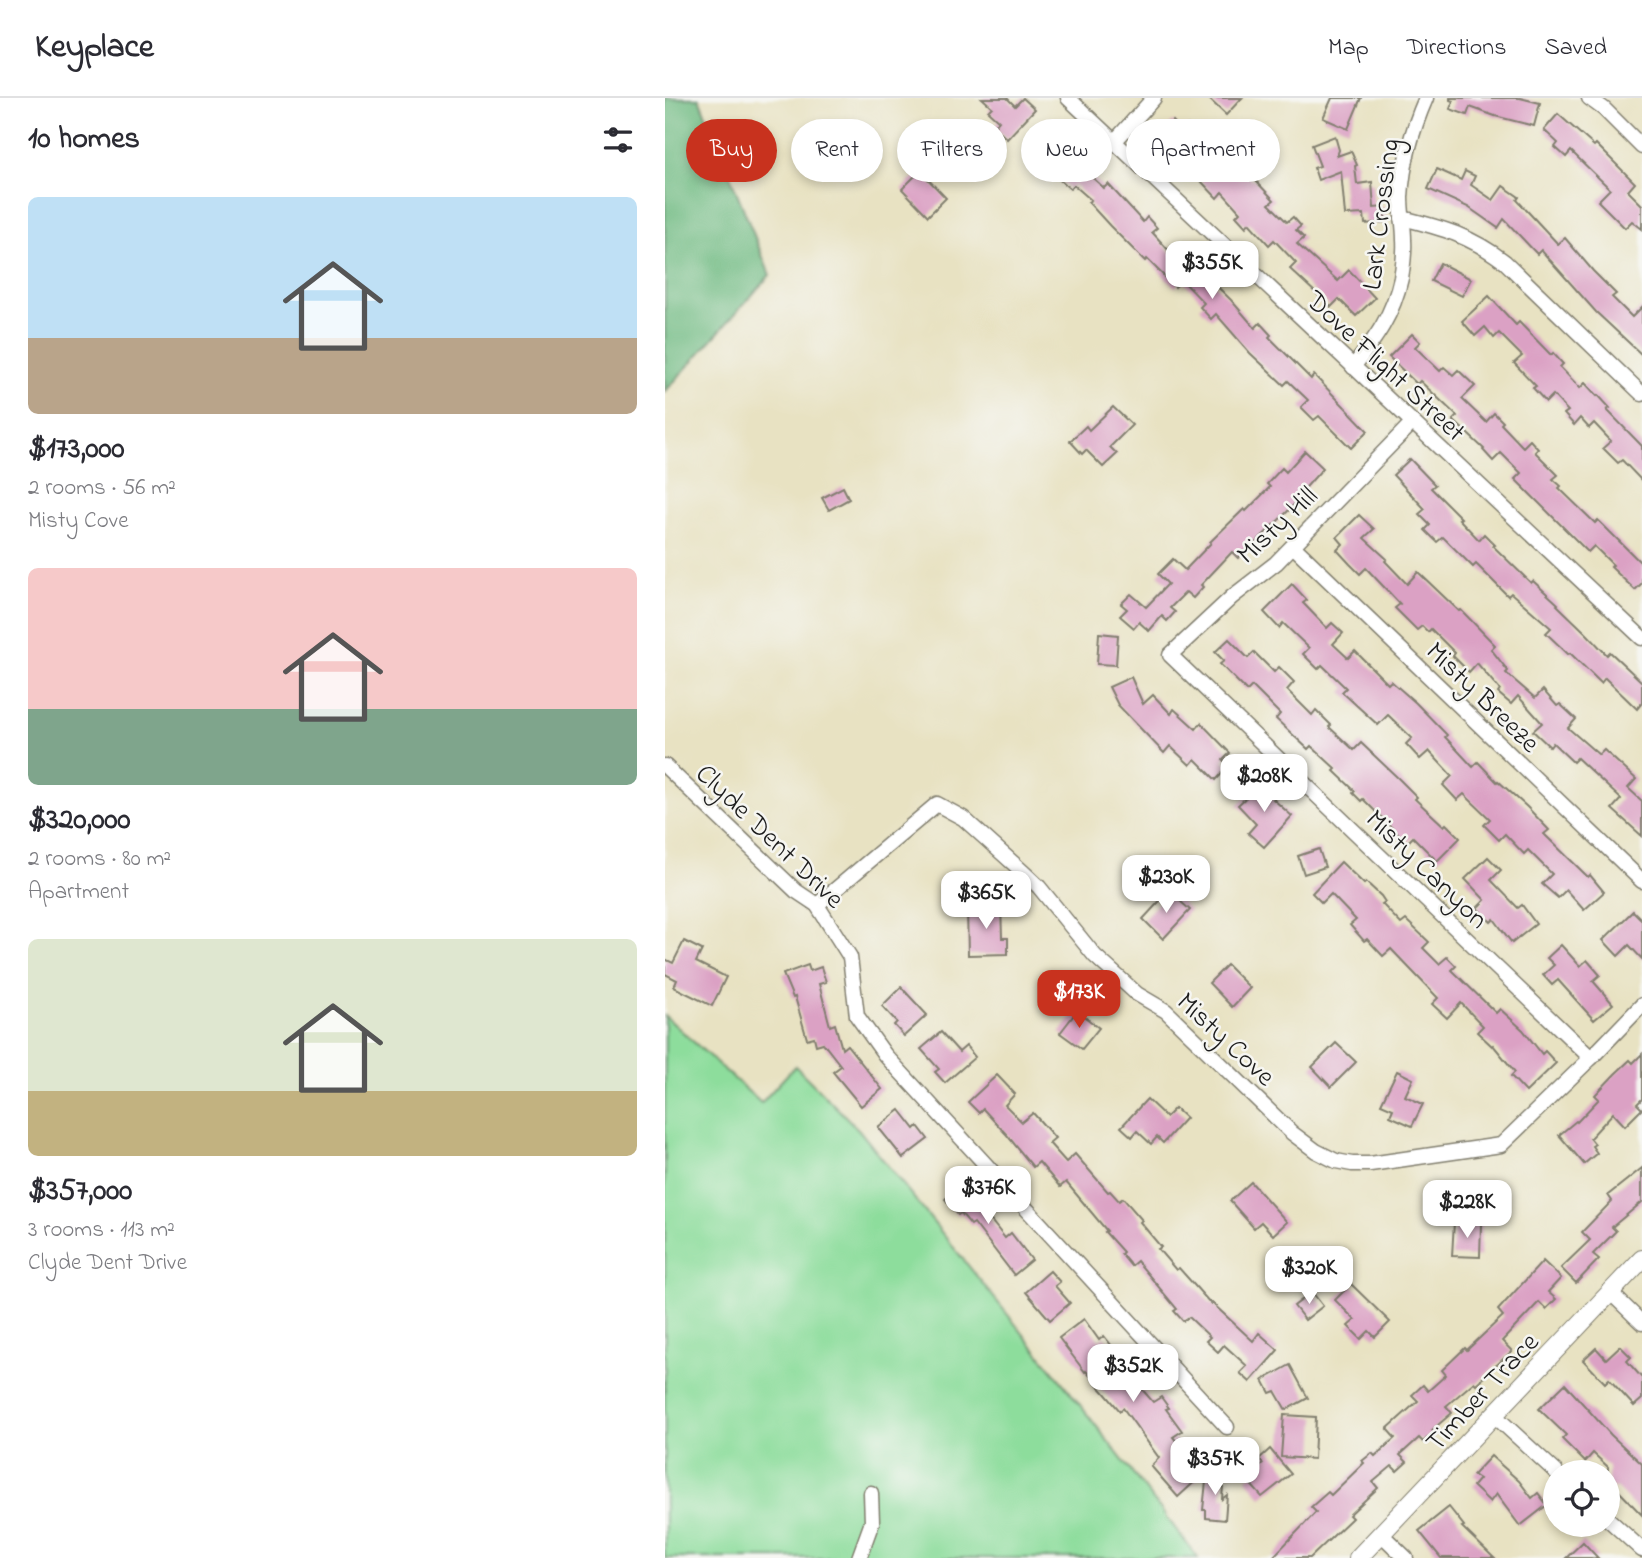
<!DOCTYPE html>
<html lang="en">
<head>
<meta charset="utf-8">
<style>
	body { margin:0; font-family:"Indie Flower",sans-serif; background:#f2f2f3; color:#2b2b33; height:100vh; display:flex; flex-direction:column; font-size:26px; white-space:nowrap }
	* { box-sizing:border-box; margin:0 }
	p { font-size:23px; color:#7c7c81 }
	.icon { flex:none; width:38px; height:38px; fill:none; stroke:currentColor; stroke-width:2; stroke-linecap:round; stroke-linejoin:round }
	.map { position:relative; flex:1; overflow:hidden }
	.details { display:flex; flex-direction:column; background:#fff; width:665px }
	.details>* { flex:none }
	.guide { position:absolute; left:21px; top:21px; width:665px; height:63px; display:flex; gap:14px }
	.tools { position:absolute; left:878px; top:1362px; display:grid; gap:14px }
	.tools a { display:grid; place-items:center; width:77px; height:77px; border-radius:50%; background:#fff; box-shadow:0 4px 10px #0003; font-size:35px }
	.price { position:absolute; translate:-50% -60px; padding:0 16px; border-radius:14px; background:#fff; color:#222; font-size:23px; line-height:46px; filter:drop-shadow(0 2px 4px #0008) }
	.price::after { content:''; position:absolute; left:50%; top:42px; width:21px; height:16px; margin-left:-10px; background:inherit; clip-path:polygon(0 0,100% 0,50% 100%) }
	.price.on { background:#c8321e; color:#fff }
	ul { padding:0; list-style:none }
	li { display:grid; align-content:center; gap:14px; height:371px; padding:0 28px }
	li span { display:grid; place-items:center; height:217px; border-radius:10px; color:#555 }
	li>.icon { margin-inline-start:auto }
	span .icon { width:126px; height:126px; fill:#fffc; stroke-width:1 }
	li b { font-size:30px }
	h2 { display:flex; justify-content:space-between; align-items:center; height:84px; padding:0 28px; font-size:30px }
	.chip { padding:0 24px; border-radius:32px; background:#fff; box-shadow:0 4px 10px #0003; font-size:24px; line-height:63px }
	.chip.on { background:#c8321e; color:#fff }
	header { display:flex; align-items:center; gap:42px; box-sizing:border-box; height:98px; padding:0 35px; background:#fff; border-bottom:2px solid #e1e1e2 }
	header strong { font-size:33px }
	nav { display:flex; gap:38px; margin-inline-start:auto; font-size:24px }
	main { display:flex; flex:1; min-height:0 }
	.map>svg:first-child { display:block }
	.green { fill:#8ddd9c; stroke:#547c5c; stroke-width:2 }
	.forest { fill:#72bc84; stroke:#476c50; stroke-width:2 }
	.building { fill:#dba1c4 }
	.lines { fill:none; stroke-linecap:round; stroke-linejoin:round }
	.minor-casing { stroke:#827f6f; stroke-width:17 }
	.tertiary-casing { stroke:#827f6f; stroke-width:20 }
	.minor { stroke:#fff; stroke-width:14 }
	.tertiary { stroke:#fff; stroke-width:18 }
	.labels { text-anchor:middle; stroke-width:5; stroke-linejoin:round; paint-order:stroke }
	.street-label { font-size:28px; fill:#1c1c1c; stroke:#f6f6f2 }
</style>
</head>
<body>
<header>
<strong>Keyplace</strong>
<nav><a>Map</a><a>Directions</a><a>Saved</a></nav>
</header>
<main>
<section class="details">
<h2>10 homes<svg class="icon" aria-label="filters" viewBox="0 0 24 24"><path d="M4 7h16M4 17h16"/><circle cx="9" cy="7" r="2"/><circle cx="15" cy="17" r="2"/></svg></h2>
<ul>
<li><span style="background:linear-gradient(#bfe0f5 65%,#b9a48a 0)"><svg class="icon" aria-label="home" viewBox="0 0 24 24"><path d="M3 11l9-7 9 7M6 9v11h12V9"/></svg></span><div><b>$173,000</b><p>2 rooms · 56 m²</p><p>Misty Cove</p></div></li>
<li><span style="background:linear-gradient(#f6c9c9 65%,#7fa58c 0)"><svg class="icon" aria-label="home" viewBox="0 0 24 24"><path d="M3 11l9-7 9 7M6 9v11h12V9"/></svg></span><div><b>$320,000</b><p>2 rooms · 80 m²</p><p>Apartment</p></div></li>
<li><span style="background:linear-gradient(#dfe7d0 70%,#c2b280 0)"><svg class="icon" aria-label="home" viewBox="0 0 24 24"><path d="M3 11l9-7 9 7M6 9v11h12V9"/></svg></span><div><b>$357,000</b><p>3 rooms · 113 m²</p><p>Clyde Dent Drive</p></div></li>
</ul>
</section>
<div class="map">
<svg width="977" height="1460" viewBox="0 0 977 1460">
	<rect width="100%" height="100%" fill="#f6f6f2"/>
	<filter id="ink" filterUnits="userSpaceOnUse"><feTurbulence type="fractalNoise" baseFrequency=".0143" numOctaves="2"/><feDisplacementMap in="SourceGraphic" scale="14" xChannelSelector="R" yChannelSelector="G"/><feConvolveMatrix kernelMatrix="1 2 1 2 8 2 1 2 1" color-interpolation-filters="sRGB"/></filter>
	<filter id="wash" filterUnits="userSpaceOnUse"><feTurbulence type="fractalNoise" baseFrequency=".00686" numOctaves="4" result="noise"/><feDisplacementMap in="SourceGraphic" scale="28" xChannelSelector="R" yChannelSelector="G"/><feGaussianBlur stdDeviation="1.57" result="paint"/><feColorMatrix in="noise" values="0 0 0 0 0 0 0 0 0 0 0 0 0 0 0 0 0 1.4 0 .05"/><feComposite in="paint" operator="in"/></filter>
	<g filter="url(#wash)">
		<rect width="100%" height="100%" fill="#e8e2c2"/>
		<polygon class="green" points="0,918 96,1005 130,968 194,1032 405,1294 533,1460 0,1460"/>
		<polygon class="forest" points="0,0 34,0 105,177 0,294"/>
		<g id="blocks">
			<g class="building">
				<polygon points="317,0 342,0 350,8 358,0 370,11 342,41 329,29 334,23 323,13 327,9"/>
				<polygon points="543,0 577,0 561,17"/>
				<polygon points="667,0 696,0 683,31 658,20"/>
				<polygon points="785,0 855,0 875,5 869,28 830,18 805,9 802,17 785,11 788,3 785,2"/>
				<polygon points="893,16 929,48 931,46 970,85 963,93 977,107 977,131 967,123 960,130 933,103 945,91 906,53 901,59 890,49 893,45 879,32"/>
				<polygon points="508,23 517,33 523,27 539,43 534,48 553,68 564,58 586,82 588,80 609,102 604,106 622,124 628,119 636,128 631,132 639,140 632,146 673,183 684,172 710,200 691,218 674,201 666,209 625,171 631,165 609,142 604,147 584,125 581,129 571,118 575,114 557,94 552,100 518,64 515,67 489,42"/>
				<polygon points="670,38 674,52 672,58 686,53 692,67 690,68 692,86 707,84 709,110 719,109 721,124 700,126 699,116 680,117 676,73 653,82 649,70 655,68 647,47"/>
				<polygon points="405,59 439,90 443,86 478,124 482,119 492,130 487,134 506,155 512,149 566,202 590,230 595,225 606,237 604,239 646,281 649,277 703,333 686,350 654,318 649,322 636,309 643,302 623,283 619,287 585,255 551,216 546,221 535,209 539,205 517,182 510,189 482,161 480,163 445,128 423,104 426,102 409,87 405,91 389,77"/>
				<polygon points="772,71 796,82 800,73 810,78 806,87 828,102 838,88 854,99 852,102 893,146 900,140 928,173 951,196 947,199 967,219 977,209 977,257 931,214 876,152 872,156 839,121 833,130 803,109 763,91"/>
				<polygon points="255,73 281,100 263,118 237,91"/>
				<polygon points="775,165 806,181 797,198 766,183"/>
				<polygon points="824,198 851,227 854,224 886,257 888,255 898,266 895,269 915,290 920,285 932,298 933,297 945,310 942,312 977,348 977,383 957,362 953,365 938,350 946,343 929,325 924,330 915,320 909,327 899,316 903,313 888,297 881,304 868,290 871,288 849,265 857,258 834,235 829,240 820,229 810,238 797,223"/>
				<polygon points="747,236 755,244 750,249 775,273 779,269 788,277 793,272 810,288 797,301 821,324 829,315 838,324 836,326 858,349 865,342 873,351 870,354 893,377 888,381 896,388 894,390 930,425 933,422 977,466 977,485 970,492 946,469 948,467 929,448 923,454 850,381 856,375 836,355 828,363 818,352 819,351 788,322 792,318 755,283 752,286 724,259"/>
				<polygon points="448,309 467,327 445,349 452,356 438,369 421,352 417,356 405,343 421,328 424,332"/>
				<polygon points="640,353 658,370 634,397 636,399 622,414 586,449 585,448 573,460 567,454 536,487 538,489 528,500 521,494 505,510 510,514 502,523 497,518 484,533 474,524 469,530 455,518 462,511 456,506 466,496 481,509 503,486 493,476 508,461 520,472 546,445 545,444 579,411 581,413 605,389 602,386 617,370 621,374"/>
				<polygon points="745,361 770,387 766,390 796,420 794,421 814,442 819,436 830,447 828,448 866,485 868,483 893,506 892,507 922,536 942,557 945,554 977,584 977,605 972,611 940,580 936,585 905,555 903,556 881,535 886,530 846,495 843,498 811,466 808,469 778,439 772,444 760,432 765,427 754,416 760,411 728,377"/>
				<polygon points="178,389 184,401 164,412 157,400"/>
				<polygon points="694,417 709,431 699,440 722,461 720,463 742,486 753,474 794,513 796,512 830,547 826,551 843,573 841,575 870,600 878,592 892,608 895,606 911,621 903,630 934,657 939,652 971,681 963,690 977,703 977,738 947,711 956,701 912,660 908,664 888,645 885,649 868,633 877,625 853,598 846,606 833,595 835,592 812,565 804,574 788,558 790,555 766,531 763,534 757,528 752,532 730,510 735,506 701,470 695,476 685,466 672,452 678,446 672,439"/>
				<polygon points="627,486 642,502 638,505 662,530 667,525 678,535 668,546 683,560 690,553 723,586 726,583 751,605 782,637 780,639 808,669 813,664 832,684 833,683 862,709 884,732 879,736 923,779 925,777 939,794 919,812 901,792 893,800 877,786 887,776 863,752 859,756 840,736 834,742 819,727 825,721 799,696 792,702 778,687 787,678 764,653 755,661 741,646 747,640 723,617 713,627 677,594 681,590 657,567 653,571 638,556 644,550 618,525 614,530 599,514"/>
				<polygon points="434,535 453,537 451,567 432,566"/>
				<polygon points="564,541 583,560 589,554 609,574 614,569 629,584 622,592 647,617 651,612 666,627 664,629 689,652 696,645 733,680 752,699 750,701 779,728 781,726 795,740 772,763 748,739 742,745 698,701 696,703 688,695 690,693 669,673 671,671 646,648 643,651 611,621 615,616 587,588 582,593 555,566 559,563 550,554"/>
				<polygon points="466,579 478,606 488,597 506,616 509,611 531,631 536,625 565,655 558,662 564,668 551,682 530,661 525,667 505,648 499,655 453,607 444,589"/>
				<polygon points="598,684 611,699 608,701 627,718 599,749 583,735 591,726 573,707"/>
				<polygon points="654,751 660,769 639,776 633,758"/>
				<polygon points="823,759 836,772 826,782 853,810 857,807 871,826 847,845 829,821 826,824 812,810 820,802 800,781"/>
				<polygon points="676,764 699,786 701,784 716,798 720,804 717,806 736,826 741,822 764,844 758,850 774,866 782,859 791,868 787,872 831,915 835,911 858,932 877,956 880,953 891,965 861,994 846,978 850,974 828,947 827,948 812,934 818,928 796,905 782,920 767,906 773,900 726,851 718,858 702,841 699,843 685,827 691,822 666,796 657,805 647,795"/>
				<polygon points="504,793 525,812 498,841 478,821"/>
				<polygon points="336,808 337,840 343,840 343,856 303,857 302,809"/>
				<polygon points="968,813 977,822 977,861 964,847 953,858 938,842"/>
				<polygon points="19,843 37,852 31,864 61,879 47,908 9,889 12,882 0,876 0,861 8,865"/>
				<polygon points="896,847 915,868 922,862 935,877 928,883 948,906 929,922 893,882 887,887 878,877 889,867 882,860"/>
				<polygon points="143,867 145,873 156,869 161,884 154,886 165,928 170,926 177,951 182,947 217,991 196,1008 168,974 176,968 158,945 151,947 149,939 142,941 130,899 128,900 118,876"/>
				<polygon points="562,867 585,890 567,909 544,885"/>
				<polygon points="236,889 262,917 239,938 229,927 232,924 217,908"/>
				<polygon points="412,913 434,930 417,951 395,935"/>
				<polygon points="276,934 294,954 301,948 310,959 280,985 270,974 274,971 256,951"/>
				<polygon points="671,945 691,964 666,989 647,969"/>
				<polygon points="977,956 977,1001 972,1006 977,1011 960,1028 948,1015 925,1040 930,1046 927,1048 932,1055 919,1066 894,1037 911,1023 912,1024 934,1001 930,997 950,976 965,962 968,965"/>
				<polygon points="732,973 748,981 740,998 758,1006 747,1028 725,1018 728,1011 716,1006"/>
				<polygon points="332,977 350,996 340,1007 357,1024 368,1015 390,1040 384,1045 401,1064 410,1056 443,1094 445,1093 454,1103 458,1100 477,1122 475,1124 496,1149 493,1151 511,1172 514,1170 546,1206 547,1205 588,1243 594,1235 613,1252 585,1284 575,1275 582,1268 559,1247 553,1254 541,1243 545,1239 524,1219 518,1223 509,1213 512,1211 472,1163 466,1168 456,1156 458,1154 440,1134 442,1133 401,1084 395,1089 374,1064 368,1069 342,1037 318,1011 314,1015 303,1004"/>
				<polygon points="482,1001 501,1019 510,1010 521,1020 498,1045 492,1039 486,1046 472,1033 467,1039 456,1029"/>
				<polygon points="235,1012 250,1031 253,1028 263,1041 238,1060 213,1029"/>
				<polygon points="977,1070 977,1104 947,1129 951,1133 928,1156 934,1161 911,1185 896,1170 925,1142 917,1134 947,1103 943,1097"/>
				<polygon points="303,1080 313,1091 310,1094 324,1112 320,1115 340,1140 346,1135 367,1162 349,1177 309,1125 306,1127 296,1115 293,1117 280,1101"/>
				<polygon points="586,1084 622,1124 608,1137 596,1124 589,1130 565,1103"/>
				<polygon points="789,1124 816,1125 815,1159 787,1158"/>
				<polygon points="878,1163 896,1180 883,1194 891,1201 881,1211 874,1204 837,1243 847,1253 811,1286 809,1284 781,1308 787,1315 767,1332 769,1334 758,1344 754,1340 735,1357 742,1364 732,1373 727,1368 708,1384 713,1390 684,1417 687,1420 645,1460 607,1460 651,1414 646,1409 663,1394 666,1397 699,1365 697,1363 707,1355 710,1358 730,1340 722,1331 753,1303 747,1297 758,1287 763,1293 781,1277 777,1272 800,1250 802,1252 838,1218 833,1212"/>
				<polygon points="385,1173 395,1184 390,1188 405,1205 385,1222 361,1194"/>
				<polygon points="686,1186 725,1224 710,1239 704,1233 696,1241 683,1228 690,1222 670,1202"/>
				<polygon points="647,1194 658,1208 640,1222 629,1208"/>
				<polygon points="419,1221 434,1242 439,1238 464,1270 461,1273 488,1304 496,1299 504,1310 501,1311 517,1333 508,1339 521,1355 518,1358 536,1378 513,1399 486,1368 494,1360 458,1310 455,1313 421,1273 420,1274 394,1240"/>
				<polygon points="955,1248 966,1259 962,1263 977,1280 977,1301 969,1308 944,1281 940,1285 918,1262 931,1250 941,1261"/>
				<polygon points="625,1267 643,1300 621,1312 610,1293 605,1295 598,1282"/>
				<polygon points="900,1286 946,1337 977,1366 977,1417 950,1389 949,1391 943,1386 943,1369 928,1355 920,1364 897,1341 901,1337 874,1311"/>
				<polygon points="619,1317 651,1319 649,1361 616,1359"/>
				<polygon points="605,1351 626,1376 597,1399 581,1381 598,1366 594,1361"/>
				<polygon points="826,1358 854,1383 867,1400 873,1395 882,1407 855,1428 831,1396 825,1404 808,1388 814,1381 808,1377"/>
				<polygon points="542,1374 559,1376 557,1401 562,1397 560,1422 541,1420 541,1412 538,1412"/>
				<polygon points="784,1409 799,1428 797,1429 829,1460 776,1460 754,1433"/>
				<polygon points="918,1444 933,1460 901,1460"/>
			</g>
		</g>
	</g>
	<g filter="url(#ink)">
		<use href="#blocks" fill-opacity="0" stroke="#827f6f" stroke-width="2"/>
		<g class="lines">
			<defs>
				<g id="minor">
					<polyline points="403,0 977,540"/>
					<polyline points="924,0 939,11 977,49"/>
					<polyline points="449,44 489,0"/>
					<path d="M737,120C778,130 806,138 840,164L977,296"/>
					<path d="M688,269C711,240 728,217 736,180C738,168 740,155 739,142C739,128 736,114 736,99C738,64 747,32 761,0"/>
					<polyline points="747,325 611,465 567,499 505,557 926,960"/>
					<polyline points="628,448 977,783"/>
					<polyline points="0,668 131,793 152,807 185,859 192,918 220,957 562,1329"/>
					<polyline points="152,807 272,706 298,720 358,774 374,789 430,858 472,896 501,913 627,1035 651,1053 671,1063 687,1066 705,1066 836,1047 926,960 977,907"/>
					<polyline points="945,1194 977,1225"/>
					<polyline points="829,1317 891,1374"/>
					<polyline points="943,1421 977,1452"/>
					<polyline points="716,1436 741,1460"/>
					<polyline points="194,1460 207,1424 206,1395"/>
				</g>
				<polyline id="tertiary" points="693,1460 977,1161"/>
			</defs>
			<use href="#minor" class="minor-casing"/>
			<use href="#tertiary" class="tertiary-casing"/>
			<use href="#minor" class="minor"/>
			<use href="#tertiary" class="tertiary"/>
		</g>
	</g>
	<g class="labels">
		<g class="street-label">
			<text transform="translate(714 116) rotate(-83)" y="10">Lark Crossing</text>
			<text transform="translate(722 267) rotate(43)" y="10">Dove Flight Street</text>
			<text transform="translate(611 426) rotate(-43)" y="10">Misty Hill</text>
			<text transform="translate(819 598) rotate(44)" y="10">Misty Breeze</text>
			<text transform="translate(106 737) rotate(44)" y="10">Clyde Dent Drive</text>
			<text transform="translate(763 770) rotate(44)" y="10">Misty Canyon</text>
			<text transform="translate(562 940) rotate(43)" y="10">Misty Cove</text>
			<text transform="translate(816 1293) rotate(-47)" y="10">Timber Trace</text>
		</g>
	</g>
</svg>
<div class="tools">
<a><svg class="icon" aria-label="locate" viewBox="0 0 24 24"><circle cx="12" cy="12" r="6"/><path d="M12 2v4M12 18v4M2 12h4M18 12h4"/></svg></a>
</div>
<b class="price" style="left:547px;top:203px">$355K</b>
<b class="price" style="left:599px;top:716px">$208K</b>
<b class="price" style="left:501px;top:817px">$230K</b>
<b class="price" style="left:321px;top:833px">$365K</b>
<b class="price on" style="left:414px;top:932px">$173K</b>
<b class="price" style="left:323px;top:1128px">$376K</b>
<b class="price" style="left:802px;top:1142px">$228K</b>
<b class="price" style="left:644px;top:1208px">$320K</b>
<b class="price" style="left:468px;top:1306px">$352K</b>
<b class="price" style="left:550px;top:1399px">$357K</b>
<div class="guide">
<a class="chip on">Buy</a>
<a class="chip">Rent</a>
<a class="chip">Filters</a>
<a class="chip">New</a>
<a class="chip">Apartment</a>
</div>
</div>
</main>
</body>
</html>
